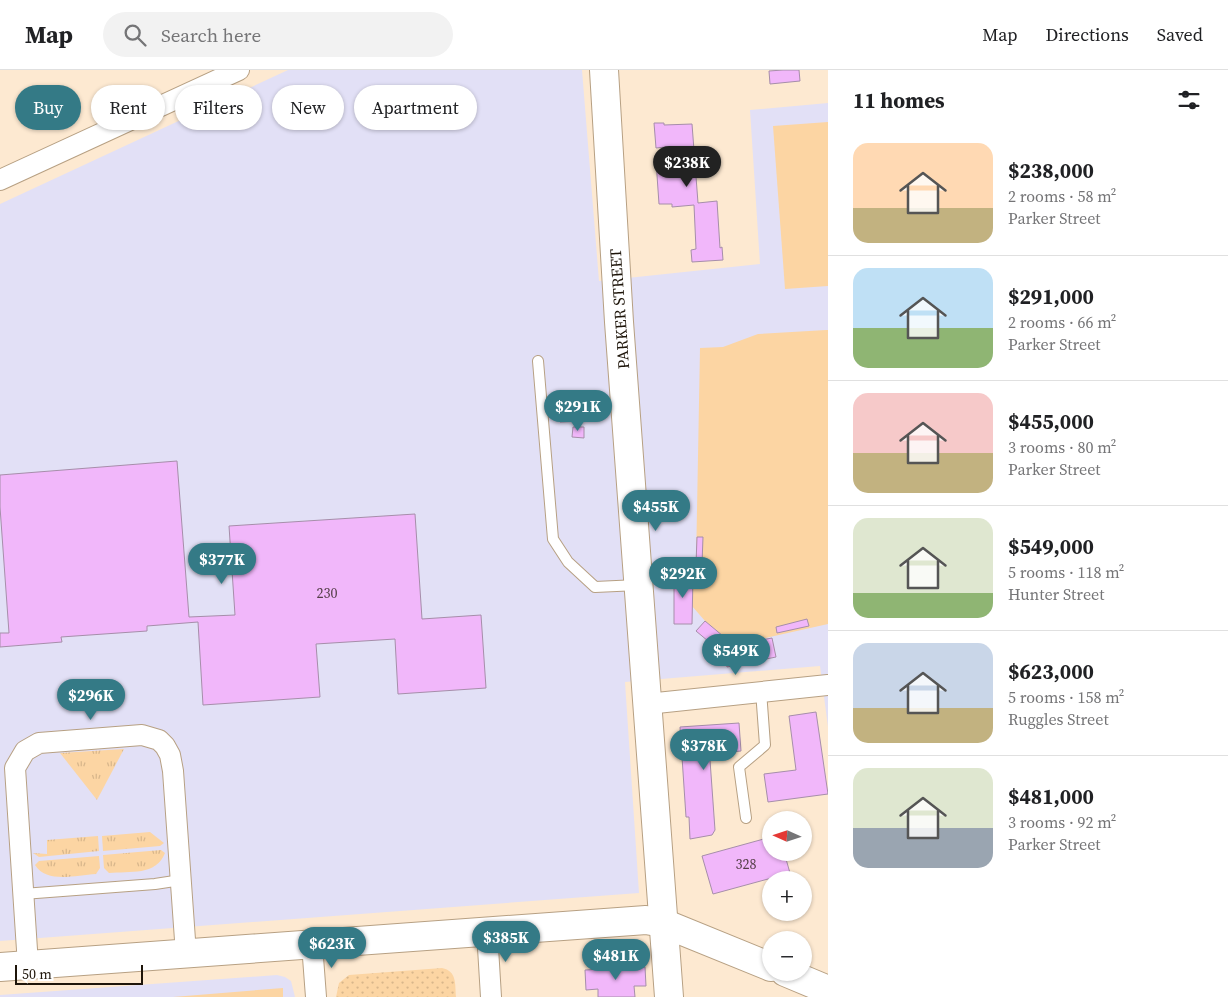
<!DOCTYPE html>
<html lang="en">
<head>
<meta charset="utf-8">
<style>
	body { margin:0; font-family:"Source Serif 4",serif; background:#f2f2f2; color:#202124; height:100vh; display:flex; flex-direction:column; font-size:19px; white-space:nowrap }
	* { box-sizing:border-box; margin:0 }
	p { font-size:16px; color:#757577 }
	.icon { flex:none; width:28px; height:28px; fill:none; stroke:currentColor; stroke-width:2; stroke-linecap:round; stroke-linejoin:round }
	.map { position:relative; flex:1; overflow:hidden }
	.sheet { display:flex; flex-direction:column; background:#fff; width:400px }
	.sheet>* { flex:none }
	.top-card { position:absolute; left:15px; top:15px; width:475px; height:45px; display:flex; gap:10px }
	.needle { width:32px; rotate:273deg }
	.tools { position:absolute; left:762px; top:741px; display:grid; gap:10px }
	.tools a { display:grid; place-items:center; width:50px; height:50px; border-radius:50%; background:#fff; box-shadow:0 1px 4px #0004; font-size:25px }
	.scale { position:absolute; left:15px; bottom:12px; width:128px; box-sizing:border-box; padding-left:5px; border:2px solid #1e150a; border-top:0; font-size:14px; line-height:18px; white-space:nowrap; color:#1e150a; -webkit-text-stroke:4px #fff; paint-order:stroke }
	.price { position:absolute; translate:-50% -42px; padding:0 11px; border-radius:18px; background:#347a86; color:#fff; font-size:16px; line-height:32px; filter:drop-shadow(0 1px 2px #0008) }
	.price::after { content:''; position:absolute; left:50%; top:30px; width:15px; height:11px; margin-left:-8px; background:inherit; clip-path:polygon(0 0,100% 0,50% 100%) }
	.price.on { background:#222; color:#fff }
	ul { padding:0; list-style:none }
	li { display:flex; align-items:center; gap:15px; height:125px; padding:0 25px }
	li+li { border-top:1px solid #e0e0e0 }
	li span { display:grid; place-items:center; flex:none; width:140px; height:100px; border-radius:15px; color:#555 }
	li>.icon { margin-inline-start:auto }
	span .icon { width:60px; height:60px; fill:#fffc; stroke-width:1 }
	li b { font-size:21px }
	h2 { display:flex; justify-content:space-between; align-items:center; height:60px; padding:0 25px; font-size:21px }
	.chip { padding:0 18px; border-radius:22px; background:#fff; box-shadow:0 1px 4px #0004; font-size:18px; line-height:45px }
	.chip.on { background:#347a86; color:#fff }
	header { display:flex; align-items:center; gap:30px; box-sizing:border-box; height:70px; padding:0 25px; background:#fff; border-bottom:1px solid #e0e0e0 }
	header strong { font-size:24px }
	nav { display:flex; gap:28px; margin-inline-start:auto; font-size:18px }
	.search { width:350px; height:45px; background:#f2f2f2; display:flex; align-items:center; gap:12px; box-sizing:border-box; padding:0 18px; border-radius:28px; color:#757577; font-size:19px }
	main { display:flex; flex:1; min-height:0 }
	.map>svg:first-child { display:block }
	.education { fill:#e2e0f6 }
	.grass { fill:url(#grass-tufts) }
	.park { fill:url(#park-dots) }
	.garden { fill:#fcd5a3 }
	.building { fill:#f1b7fa; stroke:#a68eaa }
	.lines { fill:none; stroke-linecap:round; stroke-linejoin:round }
	.lane-casing { stroke:#b7a083; stroke-width:12 }
	.street-casing { stroke:#b7a083; stroke-width:22 }
	.secondary-casing { stroke:#b7a083; stroke-width:30 }
	.lane { stroke:#fff; stroke-width:10 }
	.street { stroke:#fff; stroke-width:20 }
	.secondary { stroke:#fff; stroke-width:28 }
	.labels { text-anchor:middle; stroke-width:4; stroke-linejoin:round; paint-order:stroke }
	.number-label { font-size:14px; fill:#533e46 }
	.street-label { font-size:16px; fill:#1e150a; stroke:#fff }
</style>
</head>
<body>
<header>
<strong>Map</strong>
<div class="search"><svg class="icon" aria-label="search" viewBox="0 0 24 24"><circle cx="10" cy="10" r="6"/><path d="M15 15l6 6"/></svg>Search here</div>
<nav><a>Map</a><a>Directions</a><a>Saved</a></nav>
</header>
<main>
<div class="map">
<svg width="828" height="927" viewBox="0 0 828 927">
	<defs>
		<pattern id="grass-tufts" width="24" height="20" patternUnits="userSpaceOnUse" patternTransform="scale(1.25)"><rect width="24" height="20" fill="#fcd5a3"/><path d="M3 7l-1-3M5 7V3M7 7l1-3M15 17l-1-3M17 17v-4M19 17l1-3" fill="none" stroke="#d8b68b"/></pattern>
		<pattern id="park-dots" width="8" height="8" patternUnits="userSpaceOnUse" patternTransform="scale(1.25)"><rect width="8" height="8" fill="#fcd5a3"/><path d="M2 2h.1M6 6h.1" fill="none" stroke="#d8b68b" stroke-width="1.8" stroke-linecap="round"/></pattern>
	</defs>
	<rect width="100%" height="100%" fill="#fde9d1"/>
	<g class="education">
		<polygon points="288,0 582,0 599,211 760,194 750,40 828,33 828,657 820,596 625,612 639,823 0,871 0,134"/>
		<polygon points="277,905 285,907 291,911 295,927 0,927 0,925"/>
	</g>
	<g class="grass">
		<polygon points="124,679 97,730 60,683"/>
		<polygon points="150,762 164,773 160,776 103,781 102,766"/>
		<polygon points="98,766 99,781 39,787 33,783 47,784 47,770"/>
		<path d="M161,780L165,783C156,806 130,801 109,803L104,798L103,785Z"/>
		<path d="M99,786L100,798L96,804C76,805 47,814 35,795L39,791Z"/>
	</g>
	<path class="park" d="M442,898C457,901 455,914 456,927H336L339,913L349,905Z"/>
	<g class="garden">
		<polygon points="828,52 828,216 785,219 773,56"/>
		<polygon points="826,260 828,260 828,554 734,575 705,551 692,536 693,505 696,494 700,278 723,277 758,264"/>
		<polygon points="283,918 283,927 173,927"/>
	</g>
	<g class="building">
		<polygon points="783,0 799,0 800,11 770,14 769,1"/>
		<polygon points="654,53 664,53 664,55 692,54 698,133 717,131 720,178 722,177 723,190 692,192 691,180 696,179 694,135 672,137 672,134 659,134 656,91 667,90 666,77 656,78"/>
		<polygon points="580,322 581,351 560,352 559,323"/>
		<polygon points="573,357 584,357 584,368 572,367"/>
		<polygon points="177,391 189,547 235,545 229,456 415,444 422,549 481,545 486,618 398,624 395,569 316,574 320,627 203,635 198,552 147,556 147,561 61,567 62,572 0,577 0,563 9,563 0,437 0,405"/>
		<polygon points="697,467 703,467 702,494 696,494"/>
		<polygon points="674,505 693,505 692,554 674,554"/>
		<polygon points="807,549 809,556 777,563 776,557"/>
		<polygon points="705,551 723,566 714,576 696,561"/>
		<polygon points="772,568 776,587 727,597 725,588 721,589 719,578"/>
		<polygon points="816,642 828,724 768,732 764,704 796,700 789,646"/>
		<polygon points="739,653 741,681 720,683 710,690 715,760 712,765 690,769 689,747 686,747 680,657"/>
		<polygon points="771,767 771,782 784,782 790,803 713,824 702,786"/>
		<polygon points="645,897 646,916 634,916 635,927 598,927 598,919 586,920 585,900"/>
	</g>
	<g class="lines">
		<defs>
			<g id="lane">
				<polyline points="538,291 553,469 568,492 595,517 638,515"/>
				<polyline points="746,748 739,697 765,675 761,621"/>
				<polyline points="23,824 155,814 181,810"/>
			</g>
			<g id="street">
				<polyline points="0,110 239,0"/>
				<polyline points="647,634 828,615"/>
				<polyline points="487,861 491,927"/>
				<polyline points="312,874 316,927"/>
				<polyline points="28,895 15,698 25,681 39,673 142,665 159,670 165,676 170,685 173,701 186,884"/>
			</g>
			<g id="secondary">
				<polyline points="604,0 619,252 669,927"/>
				<polyline points="0,897 646,850 663,853 771,897"/>
				<polyline points="785,902 828,920"/>
			</g>
		</defs>
		<use href="#lane" class="lane-casing"/>
		<use href="#street" class="street-casing"/>
		<use href="#secondary" class="secondary-casing"/>
		<use href="#lane" class="lane"/>
		<use href="#street" class="street"/>
		<use href="#secondary" class="secondary"/>
	</g>
	<g class="labels">
		<g class="number-label">
			<text x="327" y="528">230</text>
			<text x="746" y="799">328</text>
		</g>
		<g class="street-label">
			<text transform="translate(619 239) rotate(-94)" y="6">PARKER STREET</text>
		</g>
	</g>
</svg>
<div class="tools">
<a><svg class="needle" viewBox="-14 -14 28 28"><path d="M0-13l5 13h-10z" fill="#e53935"/><path d="M0 13l5-13h-10z" fill="#757577"/></svg></a>
<a>+</a>
<a>−</a>
</div>
<div class="scale">50 m</div>
<b class="price on" style="left:687px;top:118px">$238K</b>
<b class="price" style="left:578px;top:362px">$291K</b>
<b class="price" style="left:656px;top:462px">$455K</b>
<b class="price" style="left:222px;top:515px">$377K</b>
<b class="price" style="left:683px;top:529px">$292K</b>
<b class="price" style="left:736px;top:606px">$549K</b>
<b class="price" style="left:91px;top:651px">$296K</b>
<b class="price" style="left:704px;top:701px">$378K</b>
<b class="price" style="left:506px;top:893px">$385K</b>
<b class="price" style="left:332px;top:899px">$623K</b>
<b class="price" style="left:616px;top:911px">$481K</b>
<div class="top-card">
<a class="chip on">Buy</a>
<a class="chip">Rent</a>
<a class="chip">Filters</a>
<a class="chip">New</a>
<a class="chip">Apartment</a>
</div>
</div>
<section class="sheet">
<h2>11 homes<svg class="icon" aria-label="filters" viewBox="0 0 24 24"><path d="M4 7h16M4 17h16"/><circle cx="9" cy="7" r="2"/><circle cx="15" cy="17" r="2"/></svg></h2>
<ul>
<li><span style="background:linear-gradient(#ffd9b3 65%,#c2b280 0)"><svg class="icon" aria-label="home" viewBox="0 0 24 24"><path d="M3 11l9-7 9 7M6 9v11h12V9"/></svg></span><div><b>$238,000</b><p>2 rooms · 58 m²</p><p>Parker Street</p></div></li>
<li><span style="background:linear-gradient(#bfe0f5 60%,#8fb573 0)"><svg class="icon" aria-label="home" viewBox="0 0 24 24"><path d="M3 11l9-7 9 7M6 9v11h12V9"/></svg></span><div><b>$291,000</b><p>2 rooms · 66 m²</p><p>Parker Street</p></div></li>
<li><span style="background:linear-gradient(#f6c9c9 60%,#c2b280 0)"><svg class="icon" aria-label="home" viewBox="0 0 24 24"><path d="M3 11l9-7 9 7M6 9v11h12V9"/></svg></span><div><b>$455,000</b><p>3 rooms · 80 m²</p><p>Parker Street</p></div></li>
<li><span style="background:linear-gradient(#dfe7d0 75%,#8fb573 0)"><svg class="icon" aria-label="home" viewBox="0 0 24 24"><path d="M3 11l9-7 9 7M6 9v11h12V9"/></svg></span><div><b>$549,000</b><p>5 rooms · 118 m²</p><p>Hunter Street</p></div></li>
<li><span style="background:linear-gradient(#c9d6e8 65%,#c2b280 0)"><svg class="icon" aria-label="home" viewBox="0 0 24 24"><path d="M3 11l9-7 9 7M6 9v11h12V9"/></svg></span><div><b>$623,000</b><p>5 rooms · 158 m²</p><p>Ruggles Street</p></div></li>
<li><span style="background:linear-gradient(#dfe7d0 60%,#9aa5b1 0)"><svg class="icon" aria-label="home" viewBox="0 0 24 24"><path d="M3 11l9-7 9 7M6 9v11h12V9"/></svg></span><div><b>$481,000</b><p>3 rooms · 92 m²</p><p>Parker Street</p></div></li>
</ul>
</section>
</main>
</body>
</html>
